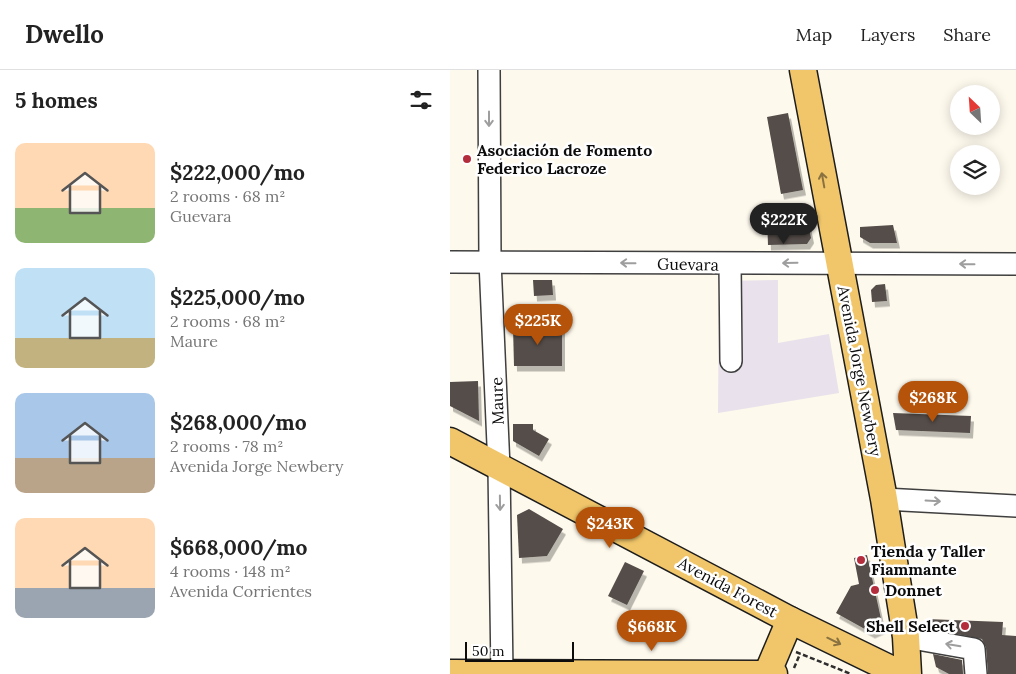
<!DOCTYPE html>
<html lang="en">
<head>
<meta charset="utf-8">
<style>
	body { margin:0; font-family:Lora,serif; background:#f2f2f2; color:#222; height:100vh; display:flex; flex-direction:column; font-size:19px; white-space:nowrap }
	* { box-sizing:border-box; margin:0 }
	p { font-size:16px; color:#767676 }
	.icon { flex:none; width:28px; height:28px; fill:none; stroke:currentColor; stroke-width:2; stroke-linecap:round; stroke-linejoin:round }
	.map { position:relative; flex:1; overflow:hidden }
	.sheet { display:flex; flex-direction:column; background:#fff; width:450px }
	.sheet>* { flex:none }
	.needle { width:32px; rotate:335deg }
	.tools { position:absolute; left:500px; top:15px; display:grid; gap:10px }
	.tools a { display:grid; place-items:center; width:50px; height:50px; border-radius:50%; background:#fff; box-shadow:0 2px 12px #0003; font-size:25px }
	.scale { position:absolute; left:15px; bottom:12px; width:109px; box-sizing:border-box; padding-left:5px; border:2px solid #0c0c0c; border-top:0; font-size:14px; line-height:18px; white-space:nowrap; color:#0c0c0c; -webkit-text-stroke:4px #fff; paint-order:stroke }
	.price { position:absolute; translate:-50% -42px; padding:0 11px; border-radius:18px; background:#b45309; color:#fff; font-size:16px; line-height:32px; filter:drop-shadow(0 1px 2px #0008) }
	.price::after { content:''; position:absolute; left:50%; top:30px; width:15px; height:11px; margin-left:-8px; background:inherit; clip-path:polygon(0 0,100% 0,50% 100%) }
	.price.selected { background:#222; color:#fff }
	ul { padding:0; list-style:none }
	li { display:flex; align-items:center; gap:15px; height:125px; padding:0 15px }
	li span { display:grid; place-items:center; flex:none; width:140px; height:100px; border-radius:10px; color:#555 }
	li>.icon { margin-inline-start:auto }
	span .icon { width:60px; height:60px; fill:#fffc; stroke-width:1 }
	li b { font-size:21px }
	h2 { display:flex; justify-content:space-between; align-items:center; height:60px; padding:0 15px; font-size:21px }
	header { display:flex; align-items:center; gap:30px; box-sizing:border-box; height:70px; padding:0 25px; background:#fff; border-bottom:1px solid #e0e0e0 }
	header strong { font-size:24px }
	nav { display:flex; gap:28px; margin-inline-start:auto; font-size:18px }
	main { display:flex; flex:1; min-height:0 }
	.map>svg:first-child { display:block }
	.industrial { fill:#e9e1eb }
	.building { fill:#544d49; filter:url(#shadow) }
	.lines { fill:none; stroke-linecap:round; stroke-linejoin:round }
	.minor-casing { stroke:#3f3f3f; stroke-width:24 }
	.major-casing { stroke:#1d1d1d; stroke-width:29 }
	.path { stroke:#2e2e2e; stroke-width:2.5; stroke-dasharray:5 2.5; stroke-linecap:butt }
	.minor { stroke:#fff; stroke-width:21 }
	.major { stroke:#f1c66a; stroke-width:26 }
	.oneway { stroke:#9e9e9e }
	.oneway2 { stroke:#8a7240 }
	.poi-dot { fill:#b42d3c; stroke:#fff; stroke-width:2 }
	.labels { text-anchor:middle; stroke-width:5; stroke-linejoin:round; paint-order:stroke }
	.poi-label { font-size:16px; font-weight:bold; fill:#0c0c0c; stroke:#fff; text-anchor:start }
	.street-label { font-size:16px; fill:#0c0c0c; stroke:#fff }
</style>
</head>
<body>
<header>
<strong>Dwello</strong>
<nav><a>Map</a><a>Layers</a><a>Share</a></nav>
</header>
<main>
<section class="sheet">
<h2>5 homes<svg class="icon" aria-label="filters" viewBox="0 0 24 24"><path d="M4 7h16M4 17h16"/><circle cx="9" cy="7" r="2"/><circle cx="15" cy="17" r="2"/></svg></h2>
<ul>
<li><span style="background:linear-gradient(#ffd9b3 65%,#8fb573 0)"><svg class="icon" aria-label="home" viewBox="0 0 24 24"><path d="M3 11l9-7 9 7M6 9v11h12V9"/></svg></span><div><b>$222,000/mo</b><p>2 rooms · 68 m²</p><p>Guevara</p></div></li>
<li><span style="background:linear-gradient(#bfe0f5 70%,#c2b280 0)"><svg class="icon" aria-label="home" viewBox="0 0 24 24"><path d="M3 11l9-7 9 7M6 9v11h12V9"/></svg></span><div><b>$225,000/mo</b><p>2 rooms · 68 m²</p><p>Maure</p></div></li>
<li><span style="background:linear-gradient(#a9c7e8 65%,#b9a48a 0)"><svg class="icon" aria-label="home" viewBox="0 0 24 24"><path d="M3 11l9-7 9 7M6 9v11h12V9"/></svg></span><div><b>$268,000/mo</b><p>2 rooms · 78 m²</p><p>Avenida Jorge Newbery</p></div></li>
<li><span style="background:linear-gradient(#ffd9b3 70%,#9aa5b1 0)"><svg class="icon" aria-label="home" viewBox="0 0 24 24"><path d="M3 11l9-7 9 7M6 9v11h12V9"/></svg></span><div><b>$668,000/mo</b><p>4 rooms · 148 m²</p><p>Avenida Corrientes</p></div></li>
</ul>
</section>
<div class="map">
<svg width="566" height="604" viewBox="0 0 566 604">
	<defs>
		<filter id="shadow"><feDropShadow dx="3" dy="5.5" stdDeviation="0" flood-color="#0004"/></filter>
	</defs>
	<rect width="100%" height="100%" fill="#fef9ed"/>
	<polygon class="industrial" points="328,210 328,273 379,264 389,323 268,343 269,211"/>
	<g class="building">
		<polygon points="338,43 353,120 331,124 317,47"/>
		<polygon points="356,143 361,168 357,174 318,175 317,147"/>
		<polygon points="443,155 447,173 420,173 410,167 410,157"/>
		<polygon points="83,210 102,210 103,225 84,226"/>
		<polygon points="435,214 437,231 422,232 421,220 426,215"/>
		<polygon points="112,256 112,296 64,296 63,257"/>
		<polygon points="28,311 29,351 0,336 0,312"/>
		<polygon points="443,343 521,346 520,363 446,360"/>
		<polygon points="63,354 83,354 83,360 99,369 89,386 63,371"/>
		<polygon points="79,439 113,459 97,486 69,488 67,445"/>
		<polygon points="417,485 433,558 422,563 386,543 401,516 409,514 404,488"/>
		<polygon points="175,492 194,501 177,535 158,526"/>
		<polygon points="476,549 553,552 552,565 566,566 566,604 538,604 536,578 532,569 477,558"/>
		<polygon points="483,584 512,590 513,604 499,604 486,597"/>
	</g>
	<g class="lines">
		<defs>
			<g id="minor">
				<polyline points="39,0 40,191 49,398 52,603"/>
				<polyline points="0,192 566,194"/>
				<polyline points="280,194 281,291"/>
				<polyline points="434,429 566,436"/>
				<polyline points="456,567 524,579 526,604"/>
			</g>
			<g id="major">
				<polyline points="353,0 434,429 456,567 458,604"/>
				<polyline points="0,371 340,550 451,604"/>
				<polyline points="0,603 324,604"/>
				<polyline points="317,604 340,550"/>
			</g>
		</defs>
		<use href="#minor" class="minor-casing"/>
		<use href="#major" class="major-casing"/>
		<g class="path">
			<polyline points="346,582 401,604"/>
			<polyline points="344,598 350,584"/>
		</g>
		<use href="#minor" class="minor"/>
		<use href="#major" class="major"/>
	</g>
	<defs><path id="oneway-shaft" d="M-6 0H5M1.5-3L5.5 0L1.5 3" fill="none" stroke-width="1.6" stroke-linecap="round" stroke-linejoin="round" transform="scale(1.25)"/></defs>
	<g class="oneway">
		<use href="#oneway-shaft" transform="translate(39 49) rotate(90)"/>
		<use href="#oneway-shaft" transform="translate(178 193) rotate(-179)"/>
		<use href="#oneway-shaft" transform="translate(340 193) rotate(179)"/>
		<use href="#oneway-shaft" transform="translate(517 194) rotate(-179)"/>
		<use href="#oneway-shaft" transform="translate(483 431) rotate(3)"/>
		<use href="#oneway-shaft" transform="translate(50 433) rotate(89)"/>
		<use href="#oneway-shaft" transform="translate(503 575) rotate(-171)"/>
	</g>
	<g class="oneway2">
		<use href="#oneway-shaft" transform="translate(373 110) rotate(-100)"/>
		<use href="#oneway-shaft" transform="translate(384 571) rotate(26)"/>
	</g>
	<g class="poi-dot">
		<circle cx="17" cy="89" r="5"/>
		<circle cx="411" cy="490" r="5"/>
		<circle cx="425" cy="520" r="5"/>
		<circle cx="515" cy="556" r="5"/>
	</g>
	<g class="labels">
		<g class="poi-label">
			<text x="27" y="86">Asociación de Fomento<tspan x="27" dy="18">Federico Lacroze</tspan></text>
			<text x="421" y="487">Tienda y Taller<tspan x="421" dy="18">Fiammante</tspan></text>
			<text x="435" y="526">Donnet</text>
			<text x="505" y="562" text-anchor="end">Shell Select</text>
		</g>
		<g class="street-label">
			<text transform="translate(238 194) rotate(1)" y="6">Guevara</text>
			<text transform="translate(410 301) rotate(79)" y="6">Avenida Jorge Newbery</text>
			<text transform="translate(47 331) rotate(-92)" y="6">Maure</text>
			<text transform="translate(278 517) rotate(28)" y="6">Avenida Forest</text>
		</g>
	</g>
</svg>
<div class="tools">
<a><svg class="needle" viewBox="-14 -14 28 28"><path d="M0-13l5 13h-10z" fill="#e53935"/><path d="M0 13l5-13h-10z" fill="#767676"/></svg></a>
<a><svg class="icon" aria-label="layers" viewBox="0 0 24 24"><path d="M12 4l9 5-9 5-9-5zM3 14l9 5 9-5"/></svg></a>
</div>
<div class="scale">50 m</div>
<b class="price selected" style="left:334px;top:175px">$222K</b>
<b class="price" style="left:88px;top:276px">$225K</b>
<b class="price" style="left:483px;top:353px">$268K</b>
<b class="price" style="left:160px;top:479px">$243K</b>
<b class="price" style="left:202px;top:582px">$668K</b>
</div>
</main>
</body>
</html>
